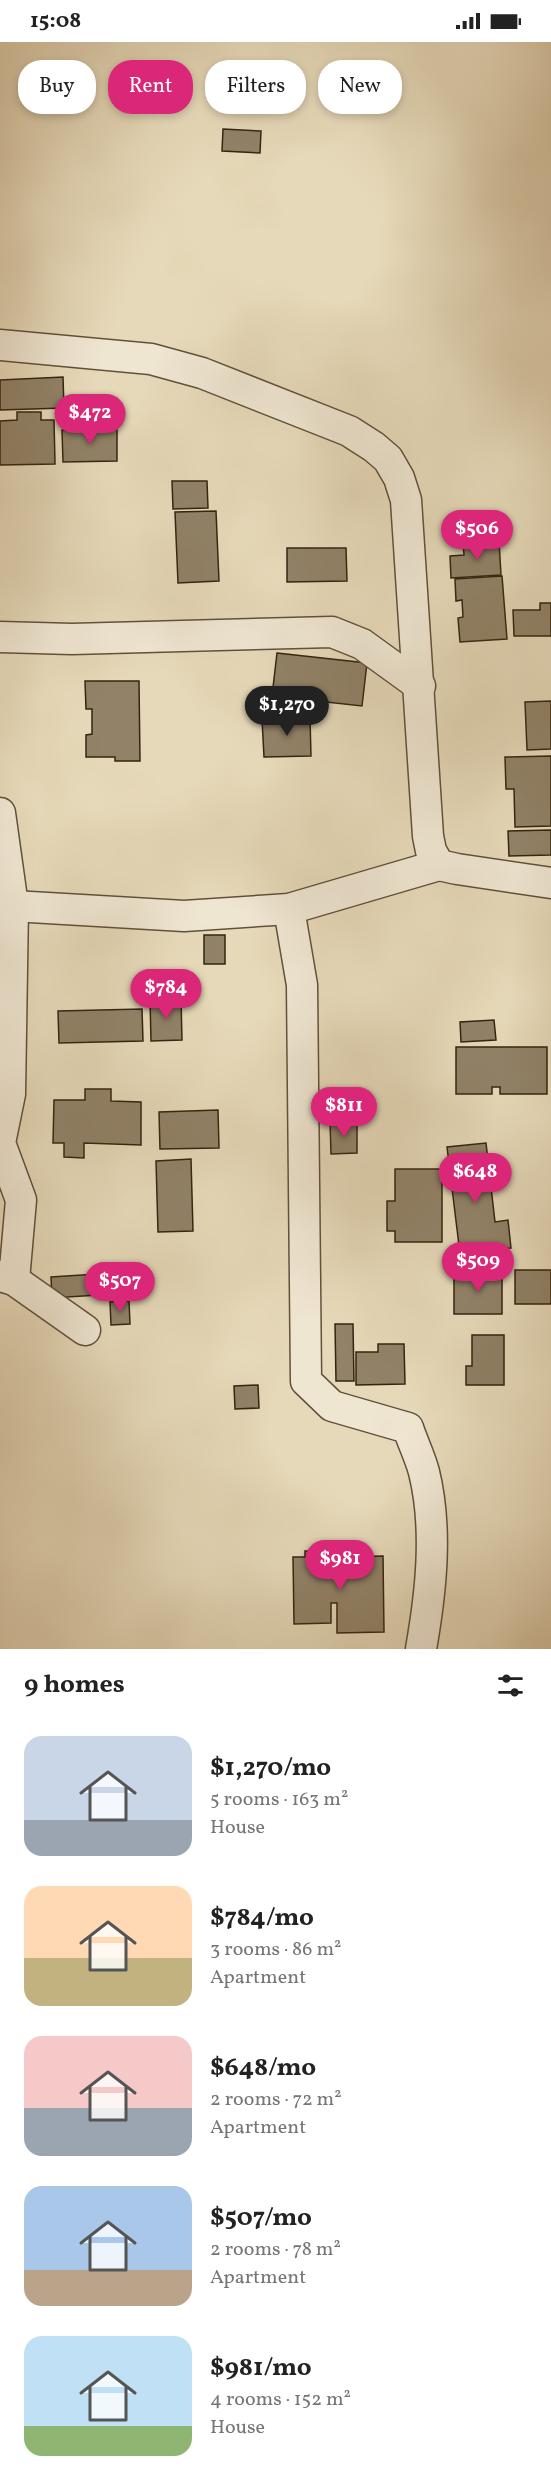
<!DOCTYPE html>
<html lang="en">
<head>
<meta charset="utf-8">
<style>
	body { margin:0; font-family:Vollkorn,serif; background:#f2f2f2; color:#222; height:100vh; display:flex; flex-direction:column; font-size:22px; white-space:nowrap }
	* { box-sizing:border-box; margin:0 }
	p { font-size:20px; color:#767676 }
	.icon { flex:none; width:33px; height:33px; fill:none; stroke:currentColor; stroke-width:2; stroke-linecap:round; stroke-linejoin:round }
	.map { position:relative; height:1607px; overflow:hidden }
	.side { display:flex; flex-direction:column; background:#fff; flex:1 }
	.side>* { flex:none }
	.guide { position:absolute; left:18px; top:18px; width:516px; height:54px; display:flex; gap:12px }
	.price { position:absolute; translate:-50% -51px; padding:0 14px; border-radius:21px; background:#db2777; color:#fff; font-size:20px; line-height:39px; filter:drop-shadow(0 2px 3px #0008) }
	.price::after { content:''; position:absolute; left:50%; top:36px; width:18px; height:14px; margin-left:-9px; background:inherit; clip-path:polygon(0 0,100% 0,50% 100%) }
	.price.active { background:#222; color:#fff }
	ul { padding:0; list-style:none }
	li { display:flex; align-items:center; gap:18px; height:150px; padding:0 24px }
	li span { display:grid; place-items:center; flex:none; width:168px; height:120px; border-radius:18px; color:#555 }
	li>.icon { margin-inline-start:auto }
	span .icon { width:72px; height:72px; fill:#fffc; stroke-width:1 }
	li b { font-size:26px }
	h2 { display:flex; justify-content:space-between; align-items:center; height:72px; padding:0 24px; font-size:26px }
	.chip { padding:0 21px; border-radius:24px; background:#fff; box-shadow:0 3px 9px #0003; font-size:21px; line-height:54px }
	.chip.active { background:#db2777; color:#fff }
	.status { display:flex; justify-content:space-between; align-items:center; height:42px; padding:0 30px; background:#fff; direction:ltr }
	.status svg { height:16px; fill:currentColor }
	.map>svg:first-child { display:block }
	.building { fill:#918268; stroke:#352410; stroke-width:1.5 }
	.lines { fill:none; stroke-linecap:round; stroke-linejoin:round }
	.minor-casing { stroke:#61513a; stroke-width:33 }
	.minor { stroke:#efe6d2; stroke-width:30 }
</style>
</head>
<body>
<div class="status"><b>15:08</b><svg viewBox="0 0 49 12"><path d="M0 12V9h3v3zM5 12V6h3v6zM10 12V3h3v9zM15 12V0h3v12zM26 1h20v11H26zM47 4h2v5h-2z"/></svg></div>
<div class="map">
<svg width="551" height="1607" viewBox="0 0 551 1607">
	<rect width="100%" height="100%" fill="#e6d9b9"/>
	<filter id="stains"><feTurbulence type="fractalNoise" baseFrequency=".00333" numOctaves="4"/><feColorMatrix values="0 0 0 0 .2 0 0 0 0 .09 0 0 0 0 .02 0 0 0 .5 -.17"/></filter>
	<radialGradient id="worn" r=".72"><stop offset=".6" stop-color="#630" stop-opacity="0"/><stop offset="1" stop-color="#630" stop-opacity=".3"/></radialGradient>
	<g class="building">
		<polygon points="223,87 261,89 260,111 222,109"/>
		<polygon points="63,335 64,366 0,368 0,338"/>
		<polygon points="17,370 41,370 41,378 54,378 55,422 0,423 0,379 17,378"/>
		<polygon points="117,387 117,419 63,420 62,388"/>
		<polygon points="172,439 207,439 208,466 173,467"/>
		<polygon points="216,469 219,539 178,541 175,470"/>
		<polygon points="499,499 501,533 451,536 450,514 464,513 463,501"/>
		<polygon points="287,506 346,506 347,539 287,540"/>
		<polygon points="502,534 507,597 460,600 458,576 463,575 462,558 456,559 455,537"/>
		<polygon points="540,561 551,561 551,594 514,594 513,568 540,568"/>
		<polygon points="277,611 367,621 362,664 272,654"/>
		<polygon points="85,639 139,639 140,719 115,719 115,715 86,715 86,693 92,692 92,667 86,667"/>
		<polygon points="551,659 551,707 527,708 525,660"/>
		<polygon points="310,676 311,714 264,715 262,677"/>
		<polygon points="551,714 551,784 515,785 514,747 506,747 505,715"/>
		<polygon points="551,788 551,813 509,814 508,789"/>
		<rect x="204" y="893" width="21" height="29"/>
		<polygon points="181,956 182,998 151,999 150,957"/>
		<polygon points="142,967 143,999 59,1001 58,969"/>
		<polygon points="494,978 496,998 461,1000 460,980"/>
		<polygon points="456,1005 547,1005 547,1052 500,1052 500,1045 492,1045 492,1052 456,1052"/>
		<polygon points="85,1047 111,1047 111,1059 141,1060 141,1103 84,1101 84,1116 64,1115 64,1101 53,1101 54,1058 85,1058"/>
		<polygon points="218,1068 219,1106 160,1107 159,1070"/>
		<polygon points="330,1080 357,1080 357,1111 331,1112"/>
		<polygon points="486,1101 495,1180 508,1178 511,1206 498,1207 499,1215 461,1220 447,1105"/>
		<polygon points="191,1117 193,1189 158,1190 156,1119"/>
		<polygon points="395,1127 442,1127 442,1200 395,1200 395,1189 387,1189 387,1159 395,1159"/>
		<rect x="515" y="1228" width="36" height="34"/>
		<rect x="454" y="1229" width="48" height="43"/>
		<polygon points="113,1231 114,1252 52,1256 51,1235"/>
		<polygon points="129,1259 130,1282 111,1283 110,1260"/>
		<polygon points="335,1282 353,1282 354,1339 336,1339"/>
		<polygon points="472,1293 504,1293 504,1343 466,1343 466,1324 472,1324"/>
		<polygon points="378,1302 404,1302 405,1342 356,1343 356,1310 378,1310"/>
		<polygon points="258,1343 259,1366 235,1367 234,1344"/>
		<polygon points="305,1509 339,1509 340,1515 383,1514 384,1590 337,1591 337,1561 331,1561 331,1581 294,1582 293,1515 305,1515"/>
	</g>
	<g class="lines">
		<defs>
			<g id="minor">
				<polyline points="0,303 151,317 202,331 349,389 374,405 388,417 399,436 406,458 428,794 431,809 439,823 457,827 551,841"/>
				<polyline points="0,595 72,597 332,590 362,602 420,644"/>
				<polyline points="0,771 13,864 10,1052 0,1101 21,1158 14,1238"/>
				<polyline points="13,864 184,874 289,867 439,823"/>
				<path d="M289,867L302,943L306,1339L332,1364L408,1386C413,1401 420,1415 424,1430C438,1487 431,1550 421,1607"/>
				<polyline points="0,1234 14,1238 85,1288"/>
			</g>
		</defs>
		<use href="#minor" class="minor-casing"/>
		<use href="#minor" class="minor"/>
	</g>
	<rect width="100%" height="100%" filter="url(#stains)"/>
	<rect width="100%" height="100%" fill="url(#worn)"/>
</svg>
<b class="price" style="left:90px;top:403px">$472</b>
<b class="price" style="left:477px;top:519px">$506</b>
<b class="price active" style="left:287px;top:695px">$1,270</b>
<b class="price" style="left:166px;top:978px">$784</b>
<b class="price" style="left:344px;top:1096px">$811</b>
<b class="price" style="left:475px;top:1162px">$648</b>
<b class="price" style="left:478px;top:1251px">$509</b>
<b class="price" style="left:120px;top:1271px">$507</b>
<b class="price" style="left:340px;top:1549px">$981</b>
<div class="guide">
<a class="chip">Buy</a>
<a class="chip active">Rent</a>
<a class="chip">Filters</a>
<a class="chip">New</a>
</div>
</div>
<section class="side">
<h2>9 homes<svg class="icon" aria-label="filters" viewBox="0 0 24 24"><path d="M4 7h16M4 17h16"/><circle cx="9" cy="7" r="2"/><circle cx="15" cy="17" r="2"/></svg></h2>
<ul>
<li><span style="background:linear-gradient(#c9d6e8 70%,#9aa5b1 0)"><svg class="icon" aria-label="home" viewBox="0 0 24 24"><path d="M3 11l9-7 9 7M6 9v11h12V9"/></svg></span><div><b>$1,270/mo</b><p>5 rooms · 163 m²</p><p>House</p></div></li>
<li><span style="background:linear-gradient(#ffd9b3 60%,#c2b280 0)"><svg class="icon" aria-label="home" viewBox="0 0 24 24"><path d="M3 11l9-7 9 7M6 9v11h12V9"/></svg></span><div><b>$784/mo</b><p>3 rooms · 86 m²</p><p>Apartment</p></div></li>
<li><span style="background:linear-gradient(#f6c9c9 60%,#9aa5b1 0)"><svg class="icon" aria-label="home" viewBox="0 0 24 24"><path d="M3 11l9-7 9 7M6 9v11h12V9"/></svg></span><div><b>$648/mo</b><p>2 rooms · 72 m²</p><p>Apartment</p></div></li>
<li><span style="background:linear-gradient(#a9c7e8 70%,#b9a48a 0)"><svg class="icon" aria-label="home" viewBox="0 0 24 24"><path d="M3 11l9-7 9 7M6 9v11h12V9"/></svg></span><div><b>$507/mo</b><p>2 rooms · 78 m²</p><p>Apartment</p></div></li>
<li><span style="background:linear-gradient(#bfe0f5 75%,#8fb573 0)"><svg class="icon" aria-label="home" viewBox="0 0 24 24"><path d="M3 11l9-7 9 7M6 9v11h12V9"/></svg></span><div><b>$981/mo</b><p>4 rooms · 152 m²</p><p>House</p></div></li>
</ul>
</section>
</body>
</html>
